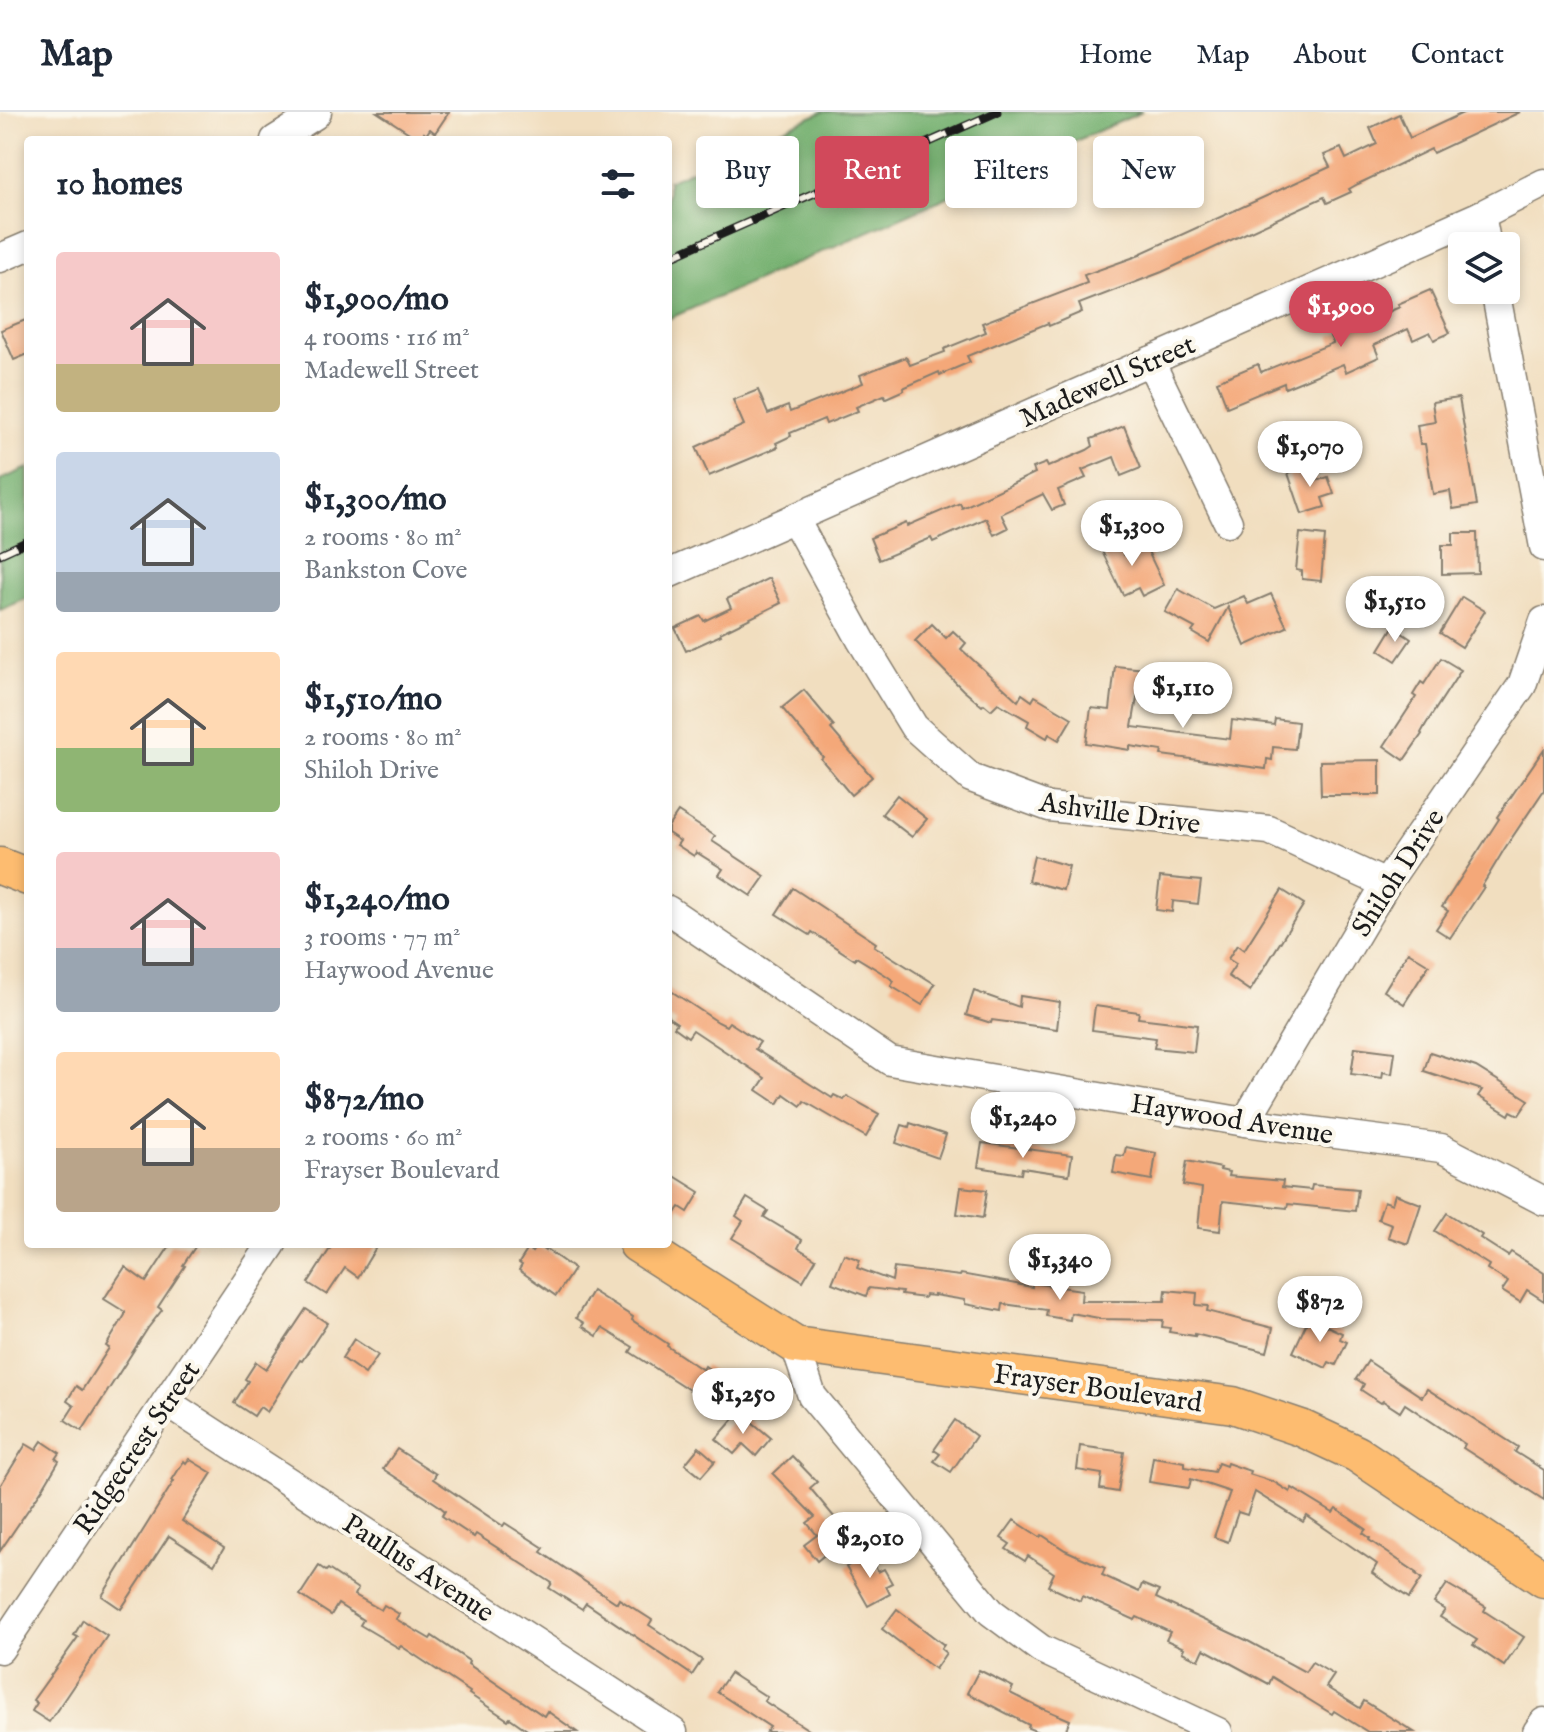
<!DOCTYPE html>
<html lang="en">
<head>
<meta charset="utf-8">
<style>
	body { margin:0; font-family:"IM FELL English",serif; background:#f6f6f7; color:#1f2937; height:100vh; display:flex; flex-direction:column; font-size:30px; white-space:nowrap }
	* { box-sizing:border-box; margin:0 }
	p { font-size:26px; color:#747a83 }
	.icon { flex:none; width:44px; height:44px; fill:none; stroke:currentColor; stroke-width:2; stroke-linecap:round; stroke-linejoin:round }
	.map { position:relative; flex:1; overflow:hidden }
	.details { position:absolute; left:24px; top:24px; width:648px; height:1112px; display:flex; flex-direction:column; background:#fff; border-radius:8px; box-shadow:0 4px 12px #0003 }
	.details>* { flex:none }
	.guide { position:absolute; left:696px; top:24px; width:728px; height:72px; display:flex; gap:16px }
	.fabs { position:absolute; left:1448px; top:120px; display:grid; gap:16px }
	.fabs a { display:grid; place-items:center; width:72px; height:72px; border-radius:8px; background:#fff; box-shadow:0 4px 12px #0003; font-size:40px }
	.price { position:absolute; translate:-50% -68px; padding:0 18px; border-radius:28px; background:#fff; color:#222; font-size:26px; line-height:52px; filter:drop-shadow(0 2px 4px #0008) }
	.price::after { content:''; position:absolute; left:50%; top:48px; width:24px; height:18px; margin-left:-12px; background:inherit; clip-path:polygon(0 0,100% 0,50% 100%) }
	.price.selected { background:#d1495b; color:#fff }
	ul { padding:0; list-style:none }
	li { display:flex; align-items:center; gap:24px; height:200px; padding:0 32px }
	li span { display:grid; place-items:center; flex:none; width:224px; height:160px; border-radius:8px; color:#555 }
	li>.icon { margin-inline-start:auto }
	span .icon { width:96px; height:96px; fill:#fffc; stroke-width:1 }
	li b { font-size:34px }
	h2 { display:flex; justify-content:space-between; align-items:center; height:96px; padding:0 32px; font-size:34px }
	.tag { padding:0 28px; border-radius:8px; background:#fff; box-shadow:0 4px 12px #0003; font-size:28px; line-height:72px }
	.tag.selected { background:#d1495b; color:#fff }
	header { display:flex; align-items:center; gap:48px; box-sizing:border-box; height:112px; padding:0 40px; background:#fff; border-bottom:2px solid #e0e1e3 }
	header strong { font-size:38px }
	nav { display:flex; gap:44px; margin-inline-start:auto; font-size:28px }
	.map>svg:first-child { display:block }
	.forest { fill:#75b070; stroke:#486646; stroke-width:2 }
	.building { fill:#f4a879 }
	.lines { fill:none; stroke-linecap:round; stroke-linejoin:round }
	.minor-casing { stroke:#867d6e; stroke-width:31 }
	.major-casing { stroke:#867d6e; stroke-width:39 }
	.minor { stroke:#fff; stroke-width:28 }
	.major { stroke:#fdbc6f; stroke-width:36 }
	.rail-casing { stroke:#1c1c1c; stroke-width:9 }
	.rail { stroke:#fbf7ec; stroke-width:6; stroke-dasharray:18; stroke-linecap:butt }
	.labels { text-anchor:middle; stroke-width:8; stroke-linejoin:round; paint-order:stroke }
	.street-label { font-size:28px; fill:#1c1c1c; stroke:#fbf7ec }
</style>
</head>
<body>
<header>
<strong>Map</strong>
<nav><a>Home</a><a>Map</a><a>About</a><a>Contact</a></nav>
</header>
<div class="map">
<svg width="1544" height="1620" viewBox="0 0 1544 1620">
	<rect width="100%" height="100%" fill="#fbf7ec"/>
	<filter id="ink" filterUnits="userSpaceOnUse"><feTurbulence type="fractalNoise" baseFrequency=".0125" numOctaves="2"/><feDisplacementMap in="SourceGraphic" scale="16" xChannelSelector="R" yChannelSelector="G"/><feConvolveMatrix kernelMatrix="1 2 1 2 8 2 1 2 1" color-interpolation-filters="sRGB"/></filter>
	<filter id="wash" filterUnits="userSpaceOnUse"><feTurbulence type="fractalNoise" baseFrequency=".006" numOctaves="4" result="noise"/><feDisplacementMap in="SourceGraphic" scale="32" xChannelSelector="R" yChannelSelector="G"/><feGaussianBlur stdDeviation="1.8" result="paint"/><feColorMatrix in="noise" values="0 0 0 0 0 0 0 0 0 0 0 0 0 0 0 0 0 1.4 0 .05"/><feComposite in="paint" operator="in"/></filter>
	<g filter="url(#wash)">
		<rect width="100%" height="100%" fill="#f1debf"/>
		<g class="forest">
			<polygon points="822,0 1142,0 668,207 668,69"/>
			<polygon points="28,356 28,486 0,498 0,368"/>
		</g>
		<g id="blocks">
			<g class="building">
				<polygon points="377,0 449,0 435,21 430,17 426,23 424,21 420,28"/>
				<polygon points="1465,0 1520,0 1433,41 1431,37 1358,72 1349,77 1351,80 1327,91 1324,85 1162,160 1079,192 1082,200 1049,214 1048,211 967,244 970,250 940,263 939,260 903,276 904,278 886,286 884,283 856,295 858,299 826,312 824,307 790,321 791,324 776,331 778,335 709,364 696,335 744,313 733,288 758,278 768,302 788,294 790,300 863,271 860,263 906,245 910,253 945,240 944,237 986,220 982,211 1087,171 1084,163 1140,143 1139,142 1330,55 1324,43 1341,36 1346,47 1377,32 1370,16 1399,2 1410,26"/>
				<polygon points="1430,178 1450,221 1434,228 1430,220 1413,228 1408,217 1374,233 1379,245 1346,260 1343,252 1285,276 1284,271 1227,295 1217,269 1258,252 1261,260 1333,231 1330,224 1400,195 1398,192"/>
				<polygon points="28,207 28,242 14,248 1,218"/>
				<polygon points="1459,286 1477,393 1453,397 1450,379 1433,382 1425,332 1420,332 1417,313 1435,310 1432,290"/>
				<polygon points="1124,314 1141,356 1121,364 1114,345 1082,358 1086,366 1058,378 1064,393 1052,398 1043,382 1001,402 1008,416 994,423 986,406 933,430 931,426 879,448 870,426 906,411 907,414 960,391 962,396 1035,361 1033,356 1046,351 1048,355 1087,338 1093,334 1091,327"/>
				<polygon points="1311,353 1316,369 1328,365 1334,382 1322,386 1325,395 1302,402 1288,361"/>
				<polygon points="1300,421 1325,424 1321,469 1302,467 1302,459 1296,458"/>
				<polygon points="1453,421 1477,421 1478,461 1442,462 1442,433 1453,433"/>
				<polygon points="1115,425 1124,443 1145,433 1164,473 1142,484 1138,476 1123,483 1099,433"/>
				<polygon points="769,466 781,491 720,521 721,523 686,539 675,516 701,504 704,509 731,496 727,487"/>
				<polygon points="1178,477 1214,497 1244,484 1248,492 1271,482 1287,515 1245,534 1228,495 1209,530 1192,520 1195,516 1165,500"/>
				<polygon points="1365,482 1389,491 1381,509 1358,500"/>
				<polygon points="1462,485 1485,499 1462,535 1440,521"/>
				<polygon points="932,512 946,526 953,519 966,531 961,537 1018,589 1022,582 1032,589 1035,584 1072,606 1059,628 1049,622 1047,626 1027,614 1029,609 998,591 991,598 984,592 982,594 963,578 915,529"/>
				<polygon points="1393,515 1411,527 1396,549 1379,538"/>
				<polygon points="1441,546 1461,558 1426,612 1421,621 1422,622 1404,648 1384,634 1416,585 1413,583 1421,570 1424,572"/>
				<polygon points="1115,554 1155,558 1152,582 1138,580 1132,615 1230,627 1232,608 1274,613 1275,607 1298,610 1295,637 1273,635 1272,648 1267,647 1266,657 1161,643 1162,639 1130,634 1130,638 1086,631 1091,596 1110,598"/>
				<polygon points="804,578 834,614 831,617 872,665 851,683 821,647 823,645 782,596"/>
				<polygon points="1544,637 1544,678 1505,736 1482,774 1484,775 1450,826 1436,817 1448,799 1442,795 1499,707 1497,705"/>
				<polygon points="1380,648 1380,683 1321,683 1320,649"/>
				<polygon points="897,683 927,707 912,725 882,702"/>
				<polygon points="678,700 715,724 712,729 765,764 751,784 719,763 723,757 696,740 694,744 677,733 680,729 668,721 668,715"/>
				<polygon points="1034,744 1069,754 1063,778 1028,769"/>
				<polygon points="1160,765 1201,769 1198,792 1173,789 1172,800 1156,798"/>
				<polygon points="793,776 876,831 874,834 935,872 922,893 891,874 894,869 884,862 856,845 855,848 812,820 810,823 776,802"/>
				<polygon points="1282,778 1304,792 1250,879 1228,864 1236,852 1228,847 1237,833 1244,838"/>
				<polygon points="1408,840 1429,853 1404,892 1384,879"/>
				<polygon points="668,877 718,910 726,914 729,910 760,930 755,937 832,986 834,983 844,988 847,984 879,1002 866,1025 804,989 801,994 784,982 778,992 757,978 765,966 693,918 688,925 674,915 677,911 668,905"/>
				<polygon points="974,879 1019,895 1020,884 1060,890 1057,917 992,908 991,911 966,903"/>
				<polygon points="1095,894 1139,900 1138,906 1197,913 1194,940 1154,936 1156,926 1092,918"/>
				<polygon points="1355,935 1395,940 1392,962 1383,960 1382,966 1351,962"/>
				<polygon points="1430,940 1476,955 1529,988 1519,1003 1511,999 1509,1003 1478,984 1482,978 1424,959"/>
				<polygon points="910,1011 946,1023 938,1046 896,1031 902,1013 909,1015"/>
				<polygon points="982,1031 1072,1043 1069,1063 1022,1056 1021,1062 978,1055"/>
				<polygon points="1126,1035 1156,1041 1152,1068 1113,1061 1116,1043 1124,1044"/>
				<polygon points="1187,1049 1221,1056 1220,1058 1229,1060 1228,1064 1283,1069 1282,1075 1311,1078 1312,1073 1358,1077 1355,1099 1288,1092 1287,1096 1223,1089 1220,1119 1198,1116 1202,1076 1183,1073"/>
				<polygon points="668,1060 700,1080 688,1100 680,1095 668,1113"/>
				<polygon points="961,1075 987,1078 983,1106 957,1102"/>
				<polygon points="1395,1082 1421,1092 1408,1132 1388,1125 1392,1112 1378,1107 1384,1089 1392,1092"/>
				<polygon points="747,1086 768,1099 764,1105 802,1128 798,1136 816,1147 803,1169 732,1126 743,1109 736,1104"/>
				<polygon points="1447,1101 1482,1123 1480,1126 1508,1144 1511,1140 1544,1161 1544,1189 1527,1178 1520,1190 1502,1179 1508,1170 1487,1157 1489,1153 1435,1119"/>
				<polygon points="171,1132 197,1132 183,1153 185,1154 158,1195 162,1198 148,1216 82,1319 65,1308 74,1294 67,1289 76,1274 82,1278 109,1236 106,1234 125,1203 125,1200 104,1187 125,1155 146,1170"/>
				<polygon points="333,1132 378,1132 358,1165 345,1156 327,1183 308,1171"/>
				<polygon points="537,1133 545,1139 546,1137 574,1157 556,1184 519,1158 522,1153 519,1151 528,1137 532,1140"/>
				<polygon points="844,1142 860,1148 857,1156 892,1169 894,1156 960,1164 961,1162 1032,1175 1032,1171 1082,1178 1081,1189 1165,1189 1166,1178 1197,1181 1196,1193 1208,1194 1207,1199 1273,1216 1267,1240 1195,1222 1195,1224 1169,1220 1170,1216 1162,1215 1163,1208 1099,1207 1099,1206 1071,1201 1070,1208 1046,1204 1047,1198 1003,1192 1002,1199 965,1192 965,1188 934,1183 934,1184 925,1183 924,1186 901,1183 902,1180 869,1176 866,1184 832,1171"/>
				<polygon points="592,1179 633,1205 632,1208 668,1232 667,1234 703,1258 705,1254 724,1268 722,1271 729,1275 716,1295 630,1240 633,1235 602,1216 597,1224 582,1214 584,1211 576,1206"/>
				<polygon points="306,1197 327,1211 302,1249 300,1248 267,1300 260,1295 254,1304 234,1291 248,1269 245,1267 256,1250 266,1257"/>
				<polygon points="1309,1206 1342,1221 1340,1227 1347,1230 1336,1253 1329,1250 1326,1256 1293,1240"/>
				<polygon points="354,1227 378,1243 365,1262 342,1246"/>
				<polygon points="1368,1249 1422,1285 1427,1277 1518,1335 1515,1340 1544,1358 1544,1388 1463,1336 1465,1332 1405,1292 1400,1300 1383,1289 1381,1291 1361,1278 1364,1272 1356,1267"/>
				<polygon points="740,1300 771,1326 756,1344 743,1332 734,1342 716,1327"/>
				<polygon points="955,1308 976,1324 951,1360 934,1349 940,1342 934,1338"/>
				<polygon points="42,1329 60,1341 56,1347 59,1349 43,1376 0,1439 0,1374 26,1332 36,1338"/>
				<polygon points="1080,1334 1124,1340 1118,1380 1100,1377 1102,1362 1077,1358"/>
				<polygon points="699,1335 715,1349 701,1365 685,1352"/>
				<polygon points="397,1337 436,1362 433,1367 503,1414 505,1411 544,1436 541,1440 617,1491 619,1487 652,1508 649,1513 702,1548 692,1563 586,1491 582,1497 549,1476 552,1471 476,1422 474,1425 442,1404 445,1399 438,1393 383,1357"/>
				<polygon points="792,1344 817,1370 810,1376 850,1424 842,1432 840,1430 817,1449 804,1433 817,1423 807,1411 815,1405 773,1362"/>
				<polygon points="1153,1345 1185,1350 1185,1355 1214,1360 1218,1351 1226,1354 1227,1351 1250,1359 1249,1362 1274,1370 1290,1380 1292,1376 1333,1401 1336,1397 1366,1417 1363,1421 1370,1426 1369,1428 1417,1461 1416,1462 1422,1466 1409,1486 1372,1461 1377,1452 1307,1404 1303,1410 1255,1380 1247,1403 1238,1400 1228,1430 1214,1425 1230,1380 1191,1367 1189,1376 1149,1370"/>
				<polygon points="189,1347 212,1361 182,1409 224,1436 214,1453 169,1424 121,1497 102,1484 174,1369 172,1368 184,1349 186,1351"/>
				<polygon points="1014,1408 1040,1425 1042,1423 1065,1438 1105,1456 1102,1463 1139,1480 1142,1472 1159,1479 1156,1486 1246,1528 1305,1560 1312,1550 1334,1563 1326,1575 1360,1596 1364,1589 1414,1620 1368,1620 1334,1599 1332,1602 1272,1565 1269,1572 1204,1537 1199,1548 1182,1540 1184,1536 1166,1528 1170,1520 1137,1505 1135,1508 1082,1484 1080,1489 1048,1474 1054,1461 1028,1444 1025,1449 1006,1437 1010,1432 1001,1426"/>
				<polygon points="868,1442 878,1460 884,1457 892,1471 886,1474 890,1482 868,1494 846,1455"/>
				<polygon points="319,1454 326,1459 328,1457 358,1477 355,1483 381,1498 384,1493 399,1502 396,1507 430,1527 432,1524 469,1549 468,1552 544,1604 547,1599 577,1620 530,1620 510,1606 508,1608 469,1582 470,1580 401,1534 399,1536 360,1513 363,1508 338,1492 331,1503 300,1483"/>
				<polygon points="1447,1472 1486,1495 1484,1499 1524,1525 1504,1554 1473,1533 1477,1528 1440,1505 1445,1498 1434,1491"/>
				<polygon points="897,1497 944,1533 941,1537 946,1541 935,1557 882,1517"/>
				<polygon points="83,1508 107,1524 49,1610 32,1599 37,1591 33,1588 78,1525 74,1523"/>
				<polygon points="979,1558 1013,1575 1010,1581 1042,1597 1042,1596 1070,1608 1065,1620 1038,1620 1028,1616 1029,1613 967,1581"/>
				<polygon points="730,1561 767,1585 764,1589 812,1620 766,1620 770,1615 717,1580"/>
			</g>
		</g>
	</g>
	<g filter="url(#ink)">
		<use href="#blocks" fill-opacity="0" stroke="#867d6e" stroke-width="2"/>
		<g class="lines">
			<defs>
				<g id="minor">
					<polyline points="275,28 315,3 317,0"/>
					<polyline points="1481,103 1487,134"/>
					<polyline points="0,146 28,134"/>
					<polyline points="1495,178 1544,435"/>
					<polyline points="1150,249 1228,410"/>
					<polyline points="794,406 861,528 914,615 971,666 1049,695 1269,718 1386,772"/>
					<polyline points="668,462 1481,103 1544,71"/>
					<polyline points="668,798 890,949 1245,1010 1441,1036 1544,1089"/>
					<polyline points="1245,1010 1386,772 1522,573 1544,509"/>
					<polyline points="795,1233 812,1284 991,1500 1041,1537 1218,1620"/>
					<polyline points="166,1290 673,1620"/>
					<polyline points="0,1537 272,1132"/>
					<polyline points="1537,1620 1544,1610"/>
				</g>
				<g id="major">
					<polyline points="0,754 28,765"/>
					<polyline points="637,1132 795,1233 1233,1293 1301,1316 1357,1342 1544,1467"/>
				</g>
			</defs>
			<use href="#minor" class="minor-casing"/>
			<use href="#major" class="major-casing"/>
			<use href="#minor" class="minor"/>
			<use href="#major" class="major"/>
			<defs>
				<g id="rail">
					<polyline points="668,146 997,0"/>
					<polyline points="0,442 28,429"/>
				</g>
			</defs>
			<use href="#rail" class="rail-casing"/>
			<use href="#rail" class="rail"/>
		</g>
	</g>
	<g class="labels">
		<g class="street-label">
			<text transform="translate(1107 268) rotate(-24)" y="10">Madewell Street</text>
			<text transform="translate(1120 700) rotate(8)" y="10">Ashville Drive</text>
			<text transform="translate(1397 760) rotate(-57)" y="10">Shiloh Drive</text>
			<text transform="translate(1232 1006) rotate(9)" y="10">Haywood Avenue</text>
			<text transform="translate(1098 1275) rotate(8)" y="10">Frayser Boulevard</text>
			<text transform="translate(136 1335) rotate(-56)" y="10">Ridgecrest Street</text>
			<text transform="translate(419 1455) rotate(33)" y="10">Paullus Avenue</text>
		</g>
	</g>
</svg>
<div class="fabs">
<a><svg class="icon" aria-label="layers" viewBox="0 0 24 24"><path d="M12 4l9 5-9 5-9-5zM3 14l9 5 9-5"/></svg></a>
</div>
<b class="price selected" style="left:1341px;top:237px">$1,900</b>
<b class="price" style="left:1310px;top:377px">$1,070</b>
<b class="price" style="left:1132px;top:456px">$1,300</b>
<b class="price" style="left:1395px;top:532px">$1,510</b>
<b class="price" style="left:1183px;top:618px">$1,110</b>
<b class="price" style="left:1023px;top:1048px">$1,240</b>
<b class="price" style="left:1060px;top:1190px">$1,340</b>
<b class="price" style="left:1320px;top:1232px">$872</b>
<b class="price" style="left:743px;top:1324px">$1,250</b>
<b class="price" style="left:870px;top:1468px">$2,010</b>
<div class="guide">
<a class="tag">Buy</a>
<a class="tag selected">Rent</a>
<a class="tag">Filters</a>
<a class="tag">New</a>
</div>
<section class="details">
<h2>10 homes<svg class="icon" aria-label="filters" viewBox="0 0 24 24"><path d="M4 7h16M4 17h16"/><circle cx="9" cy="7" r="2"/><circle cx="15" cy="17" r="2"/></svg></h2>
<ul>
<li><span style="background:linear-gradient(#f6c9c9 70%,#c2b280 0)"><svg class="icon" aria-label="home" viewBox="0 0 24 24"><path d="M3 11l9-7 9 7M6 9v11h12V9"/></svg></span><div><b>$1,900/mo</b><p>4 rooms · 116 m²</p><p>Madewell Street</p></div></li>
<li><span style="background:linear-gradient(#c9d6e8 75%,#9aa5b1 0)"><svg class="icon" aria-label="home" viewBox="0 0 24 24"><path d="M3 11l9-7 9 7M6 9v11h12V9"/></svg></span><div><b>$1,300/mo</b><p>2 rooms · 80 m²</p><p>Bankston Cove</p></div></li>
<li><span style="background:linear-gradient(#ffd9b3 60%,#8fb573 0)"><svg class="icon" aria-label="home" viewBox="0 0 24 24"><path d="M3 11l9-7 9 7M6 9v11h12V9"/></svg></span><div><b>$1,510/mo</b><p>2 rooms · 80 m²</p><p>Shiloh Drive</p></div></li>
<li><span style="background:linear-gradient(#f6c9c9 60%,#9aa5b1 0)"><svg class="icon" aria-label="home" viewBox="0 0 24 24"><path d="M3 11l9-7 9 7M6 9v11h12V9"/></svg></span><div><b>$1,240/mo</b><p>3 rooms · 77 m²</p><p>Haywood Avenue</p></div></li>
<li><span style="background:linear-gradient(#ffd9b3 60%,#b9a48a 0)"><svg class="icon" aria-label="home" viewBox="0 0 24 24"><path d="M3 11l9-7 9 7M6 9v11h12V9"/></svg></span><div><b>$872/mo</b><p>2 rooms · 60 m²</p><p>Frayser Boulevard</p></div></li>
</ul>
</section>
</div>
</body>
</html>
